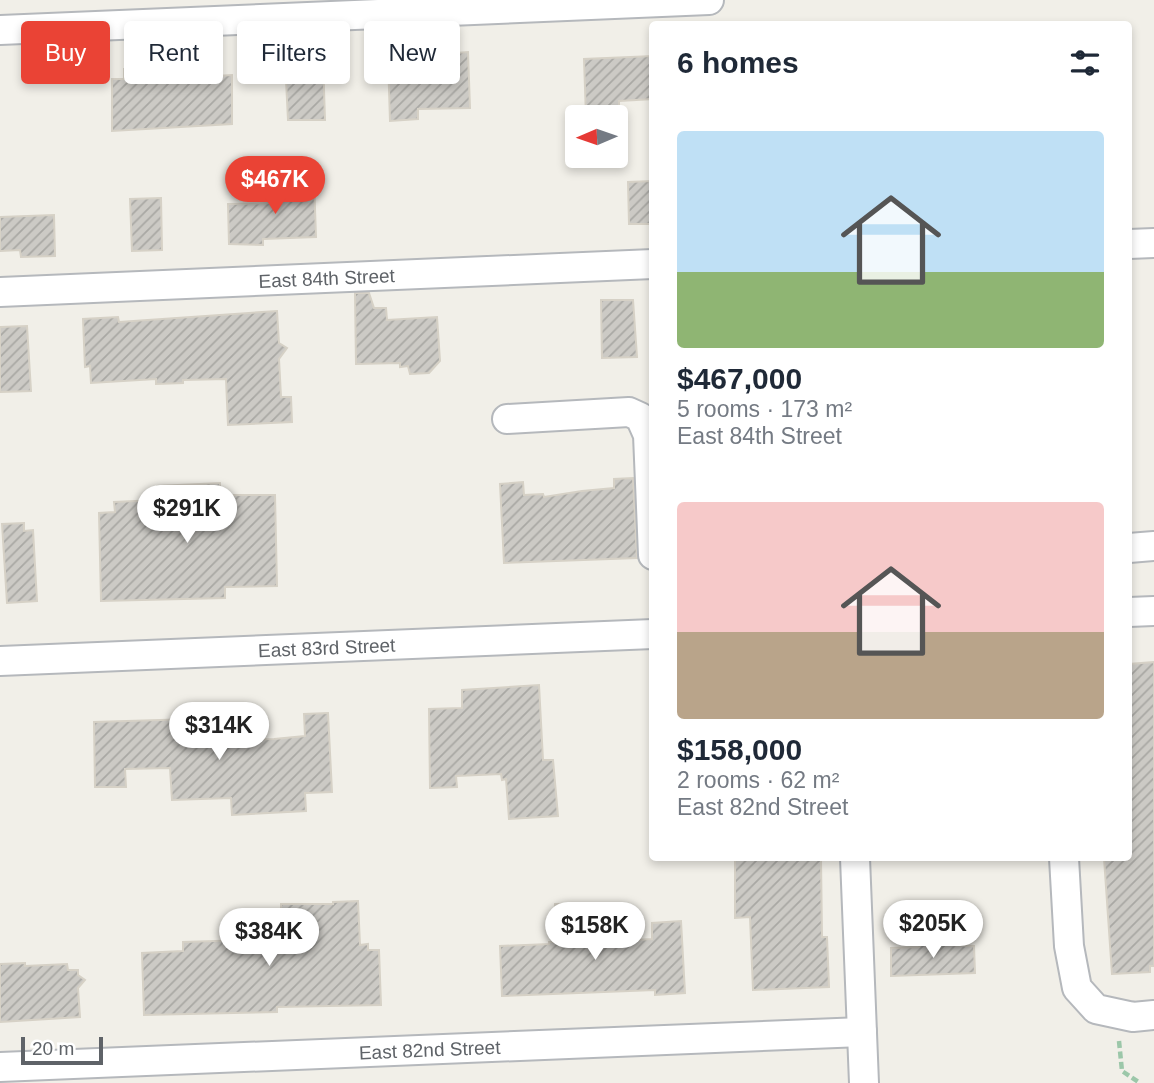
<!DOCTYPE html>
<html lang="en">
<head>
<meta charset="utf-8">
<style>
	body { margin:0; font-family:Arial,sans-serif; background:#f2f2f3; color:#1f2937; height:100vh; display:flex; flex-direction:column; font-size:26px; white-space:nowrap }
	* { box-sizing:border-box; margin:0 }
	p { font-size:23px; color:#747a83 }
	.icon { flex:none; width:38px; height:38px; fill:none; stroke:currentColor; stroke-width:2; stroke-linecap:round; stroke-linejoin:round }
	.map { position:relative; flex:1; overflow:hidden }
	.side { position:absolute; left:649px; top:21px; width:483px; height:840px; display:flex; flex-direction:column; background:#fff; border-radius:7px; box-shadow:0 4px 10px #0003 }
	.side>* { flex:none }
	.hud { position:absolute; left:21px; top:21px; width:523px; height:63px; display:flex; gap:14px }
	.needle { width:46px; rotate:268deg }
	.buttons { position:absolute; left:565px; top:105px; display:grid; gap:14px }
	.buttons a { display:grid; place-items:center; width:63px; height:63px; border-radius:7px; background:#fff; box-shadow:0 4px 10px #0003; font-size:35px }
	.scale { position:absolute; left:21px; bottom:18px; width:82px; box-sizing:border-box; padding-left:7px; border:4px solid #5f6368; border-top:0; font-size:19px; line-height:24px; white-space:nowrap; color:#5f6368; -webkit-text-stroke:5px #fff; paint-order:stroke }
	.price { position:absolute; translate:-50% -60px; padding:0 16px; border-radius:24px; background:#fff; color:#222; font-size:23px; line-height:46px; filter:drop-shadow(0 2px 4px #0008) }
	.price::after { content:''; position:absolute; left:50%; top:42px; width:21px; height:16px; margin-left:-10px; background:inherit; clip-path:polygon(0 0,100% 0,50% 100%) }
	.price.selected { background:#ea4335; color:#fff }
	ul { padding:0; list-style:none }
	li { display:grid; align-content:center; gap:14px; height:371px; padding:0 28px }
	li span { display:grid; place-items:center; height:217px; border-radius:7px; color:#555 }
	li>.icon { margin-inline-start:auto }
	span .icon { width:126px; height:126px; fill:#fffc; stroke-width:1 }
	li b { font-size:30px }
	h2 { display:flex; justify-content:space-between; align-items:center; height:84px; padding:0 28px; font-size:30px }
	.chip { padding:0 24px; border-radius:7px; background:#fff; box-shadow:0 4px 10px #0003; font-size:24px; line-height:63px }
	.chip.selected { background:#ea4335; color:#fff }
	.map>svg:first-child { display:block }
	.building { fill:url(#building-hatch); stroke:#d6d1c6; stroke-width:2 }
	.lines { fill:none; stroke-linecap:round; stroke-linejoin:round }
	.minor-casing { stroke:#b5b8bc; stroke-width:32 }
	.path { stroke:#9cc7a9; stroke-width:4.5; stroke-dasharray:7 3.5; stroke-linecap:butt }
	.minor { stroke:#fff; stroke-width:28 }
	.labels { text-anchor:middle; stroke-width:7; stroke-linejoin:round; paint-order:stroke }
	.street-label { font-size:19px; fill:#5f6368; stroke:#fff }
</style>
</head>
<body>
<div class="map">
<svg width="1154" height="1083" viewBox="0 0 1154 1083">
	<defs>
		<pattern id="building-hatch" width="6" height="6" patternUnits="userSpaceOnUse" patternTransform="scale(1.75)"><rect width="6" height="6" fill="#cccac5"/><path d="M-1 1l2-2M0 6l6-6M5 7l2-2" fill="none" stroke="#a9a8a4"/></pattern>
	</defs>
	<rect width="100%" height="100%" fill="#f1efe8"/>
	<g class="building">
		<polygon points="468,52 470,108 418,109 418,119 390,121 388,58"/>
		<polygon points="653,56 653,99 619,101 619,111 614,110 614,114 586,117 584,59"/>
		<polygon points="323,59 325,120 288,120 285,60"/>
		<polygon points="146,68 147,81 198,80 198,77 232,75 232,124 112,131 112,79 124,79 124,69"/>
		<polygon points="314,180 316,237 263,239 263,245 229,244 228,204 282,203 281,181"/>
		<polygon points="653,181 653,224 629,224 628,182"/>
		<polygon points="161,198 162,250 132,251 130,199"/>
		<polygon points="54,215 55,256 21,257 20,250 0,251 0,217"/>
		<polygon points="355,293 369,293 374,308 386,308 387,320 437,317 440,361 429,373 410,374 408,366 400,367 400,363 356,364"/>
		<polygon points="601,300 633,300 637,357 602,358"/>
		<polygon points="277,311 279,343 287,348 279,359 281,397 291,397 292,422 228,425 226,379 183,380 183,383 156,384 156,379 91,383 90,366 85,367 83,319 118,317 119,322"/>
		<polygon points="27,326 31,391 0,392 0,327"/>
		<polygon points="633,478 637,558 504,563 500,484 523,482 524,495 543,494 544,497 582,491 614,488 614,479"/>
		<polygon points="220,483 220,495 275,495 277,586 225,587 225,598 101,601 99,513 115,512 114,502 157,500 157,486"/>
		<polygon points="24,523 24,531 33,530 37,601 7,603 2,524"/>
		<polygon points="1154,662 1154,966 1150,966 1150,972 1112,974 1104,858 1129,858 1129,664"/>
		<polygon points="539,685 543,760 553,760 558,816 509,819 506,779 502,780 501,774 456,776 457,787 430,788 429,709 462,708 462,690"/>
		<polygon points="328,713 332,792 305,793 306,811 232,815 231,798 172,800 170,768 125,769 126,787 95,787 94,722 226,718 227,740 274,739 305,736 304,714"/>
		<polygon points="735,858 821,858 822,937 827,937 829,987 753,990 750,917 735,918"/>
		<polygon points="358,901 360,945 368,944 368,950 379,950 381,1005 277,1007 277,1012 144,1015 142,953 183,951 183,942 281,939 281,904 333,904 333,902"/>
		<polygon points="555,904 579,904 578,943 652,939 652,923 681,921 685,993 655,995 655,990 502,996 500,946 549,944 549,942 554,942"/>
		<polygon points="921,944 974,946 975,973 891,976 891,948 919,947"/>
		<polygon points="25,963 25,966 67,964 68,970 78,970 78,975 85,980 78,988 80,1017 0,1022 0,964"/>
	</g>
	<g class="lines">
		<defs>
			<g id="minor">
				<polyline points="0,30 709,0"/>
				<polyline points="1129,244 1154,243"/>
				<path id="s1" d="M0,292L653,264"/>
				<polyline points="507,419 629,412 640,417 648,435 653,555"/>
				<polyline points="1129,548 1154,546"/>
				<polyline points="1129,612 1154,611"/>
				<path id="s2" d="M0,661L653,634"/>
				<polyline points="855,858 864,1083"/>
				<polyline points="1064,858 1069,946 1077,988 1096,1009 1133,1017 1154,1015"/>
				<path id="s3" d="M0,1067L862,1032"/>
			</g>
		</defs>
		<use href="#minor" class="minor-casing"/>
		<polyline class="path" points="1119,1041 1122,1071 1140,1083"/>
		<use href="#minor" class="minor"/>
	</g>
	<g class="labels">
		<g class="street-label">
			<text dy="7" stroke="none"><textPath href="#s1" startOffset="327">East 84th Street</textPath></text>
			<text dy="7" stroke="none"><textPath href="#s2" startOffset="327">East 83rd Street</textPath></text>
			<text dy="7" stroke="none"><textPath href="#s3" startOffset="430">East 82nd Street</textPath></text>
		</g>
	</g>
</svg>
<div class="buttons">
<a><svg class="needle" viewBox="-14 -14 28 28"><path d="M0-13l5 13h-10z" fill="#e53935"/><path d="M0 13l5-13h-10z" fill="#747a83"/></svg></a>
</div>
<div class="scale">20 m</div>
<b class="price selected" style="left:275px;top:216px">$467K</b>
<b class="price" style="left:187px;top:545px">$291K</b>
<b class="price" style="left:219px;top:762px">$314K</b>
<b class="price" style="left:933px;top:960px">$205K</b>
<b class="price" style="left:595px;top:962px">$158K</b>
<b class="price" style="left:269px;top:968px">$384K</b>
<div class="hud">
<a class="chip selected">Buy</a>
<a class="chip">Rent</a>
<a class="chip">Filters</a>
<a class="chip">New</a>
</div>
<section class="side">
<h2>6 homes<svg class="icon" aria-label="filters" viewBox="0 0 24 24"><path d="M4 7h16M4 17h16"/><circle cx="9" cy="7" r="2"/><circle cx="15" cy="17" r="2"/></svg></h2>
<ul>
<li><span style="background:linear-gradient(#bfe0f5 65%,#8fb573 0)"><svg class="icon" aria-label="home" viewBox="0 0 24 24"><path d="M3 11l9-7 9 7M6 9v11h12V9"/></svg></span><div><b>$467,000</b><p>5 rooms · 173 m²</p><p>East 84th Street</p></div></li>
<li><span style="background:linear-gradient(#f6c9c9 60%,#b9a48a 0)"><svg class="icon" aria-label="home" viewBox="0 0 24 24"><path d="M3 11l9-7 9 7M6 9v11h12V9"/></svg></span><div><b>$158,000</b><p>2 rooms · 62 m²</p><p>East 82nd Street</p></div></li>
</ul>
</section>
</div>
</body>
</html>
